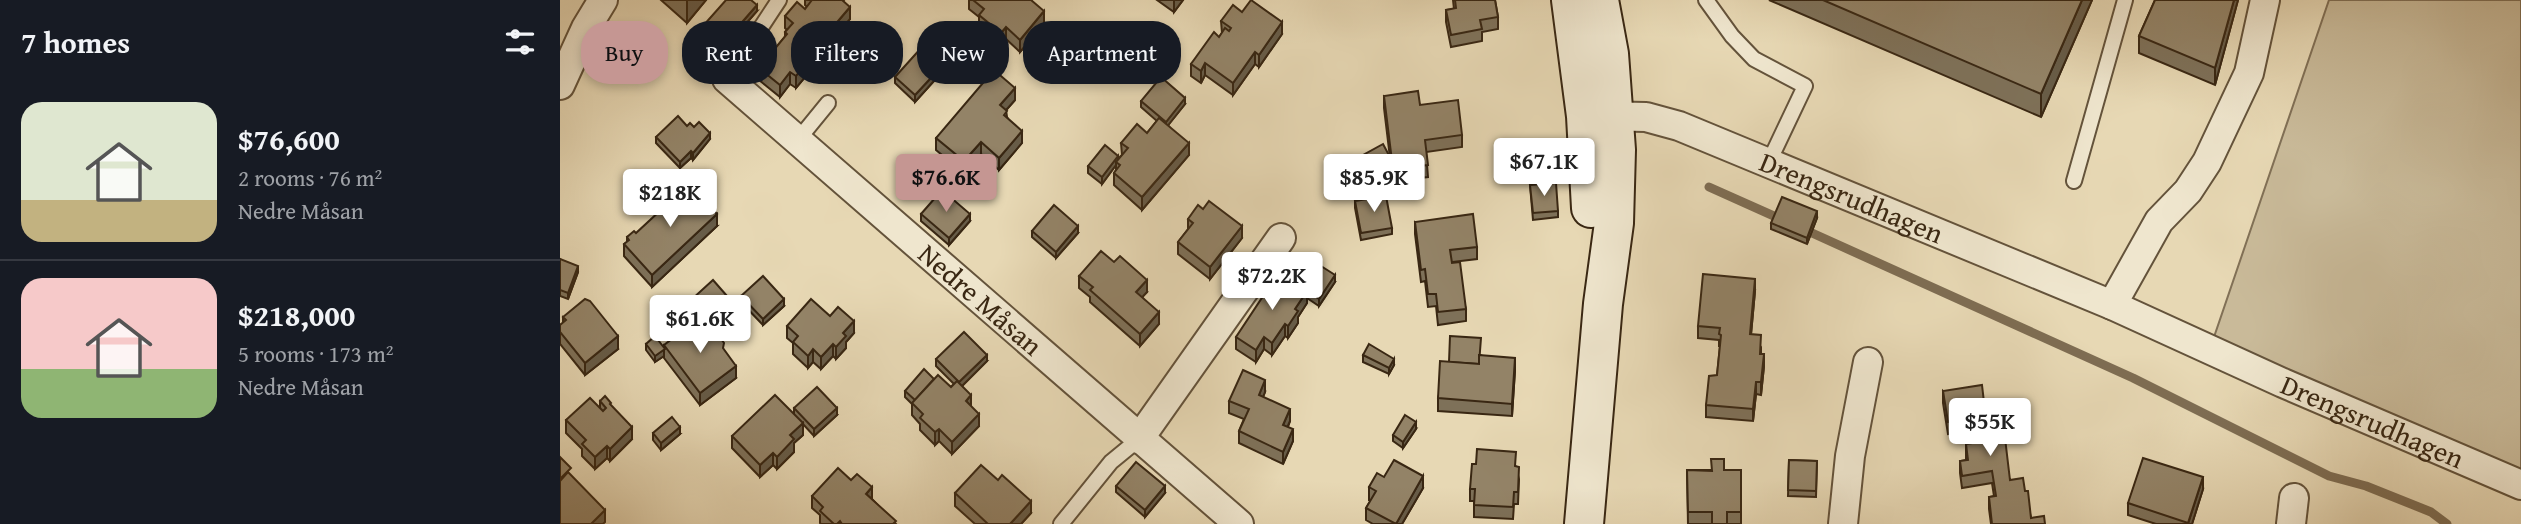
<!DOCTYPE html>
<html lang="en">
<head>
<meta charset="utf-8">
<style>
	body { margin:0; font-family:"Gentium Book Plus",serif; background:#20242c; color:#f1f3f6; height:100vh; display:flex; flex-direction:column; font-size:26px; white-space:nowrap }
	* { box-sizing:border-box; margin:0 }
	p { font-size:23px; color:#9ea1a6 }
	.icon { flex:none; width:38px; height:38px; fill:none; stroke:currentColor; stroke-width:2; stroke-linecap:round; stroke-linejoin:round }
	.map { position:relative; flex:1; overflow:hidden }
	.details { display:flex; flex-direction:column; background:#171b24; width:560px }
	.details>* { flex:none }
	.guide { position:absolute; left:21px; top:21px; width:665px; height:63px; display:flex; gap:14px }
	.price { position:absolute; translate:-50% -60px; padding:0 16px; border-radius:7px; background:#fff; color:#222; font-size:23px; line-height:46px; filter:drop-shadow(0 2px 4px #0008) }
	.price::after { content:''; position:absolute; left:50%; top:42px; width:21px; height:16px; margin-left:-10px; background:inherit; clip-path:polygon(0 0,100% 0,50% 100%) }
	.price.selected { background:#c59692; color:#111 }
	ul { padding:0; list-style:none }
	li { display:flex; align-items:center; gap:21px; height:175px; padding:0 21px }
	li+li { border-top:2px solid #363941 }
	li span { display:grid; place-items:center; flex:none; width:196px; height:140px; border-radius:21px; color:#555 }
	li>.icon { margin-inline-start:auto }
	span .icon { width:84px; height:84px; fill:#fffc; stroke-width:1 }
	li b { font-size:30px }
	h2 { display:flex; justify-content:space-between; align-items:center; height:84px; padding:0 21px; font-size:30px }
	.pill { padding:0 24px; border-radius:28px; background:#171b24; box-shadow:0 4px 10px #0003; font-size:24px; line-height:63px }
	.pill.selected { background:#c59692; color:#111 }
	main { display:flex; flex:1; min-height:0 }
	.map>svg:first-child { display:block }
	.green { fill:#c9ba99; stroke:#817056; stroke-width:2 }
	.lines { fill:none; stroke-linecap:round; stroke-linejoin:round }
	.stream { stroke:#7e6d53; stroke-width:9 }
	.lane-casing { stroke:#64533b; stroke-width:18 }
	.street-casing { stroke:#64533b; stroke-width:32 }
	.secondary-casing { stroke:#392713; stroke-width:42 }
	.lane { stroke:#efe6ce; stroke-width:14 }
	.street { stroke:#efe6ce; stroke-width:28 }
	.secondary { stroke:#efe6ce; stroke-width:38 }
	.wall { fill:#7e7159; stroke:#392713; stroke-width:2 }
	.shaded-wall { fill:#675c48; stroke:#392713; stroke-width:2 }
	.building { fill:#938367; stroke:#392713; stroke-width:2 }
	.labels { text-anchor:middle; stroke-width:7; stroke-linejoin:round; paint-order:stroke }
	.street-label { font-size:28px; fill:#392713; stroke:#efe6ce }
</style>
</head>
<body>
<main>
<section class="details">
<h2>7 homes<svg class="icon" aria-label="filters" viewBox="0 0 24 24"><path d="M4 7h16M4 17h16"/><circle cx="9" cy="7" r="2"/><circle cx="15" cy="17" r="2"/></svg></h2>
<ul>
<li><span style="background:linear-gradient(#dfe7d0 70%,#c2b280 0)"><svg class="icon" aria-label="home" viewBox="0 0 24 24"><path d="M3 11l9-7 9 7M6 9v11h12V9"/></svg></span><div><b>$76,600</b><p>2 rooms · 76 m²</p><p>Nedre Måsan</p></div></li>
<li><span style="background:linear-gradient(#f6c9c9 65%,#8fb573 0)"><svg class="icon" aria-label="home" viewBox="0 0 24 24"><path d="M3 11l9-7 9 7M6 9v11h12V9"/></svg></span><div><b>$218,000</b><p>5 rooms · 173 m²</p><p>Nedre Måsan</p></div></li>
</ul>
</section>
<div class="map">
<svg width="1961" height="524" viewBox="0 0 1961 524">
	<rect width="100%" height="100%" fill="#e7d8b4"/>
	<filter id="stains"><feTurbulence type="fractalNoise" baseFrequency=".00286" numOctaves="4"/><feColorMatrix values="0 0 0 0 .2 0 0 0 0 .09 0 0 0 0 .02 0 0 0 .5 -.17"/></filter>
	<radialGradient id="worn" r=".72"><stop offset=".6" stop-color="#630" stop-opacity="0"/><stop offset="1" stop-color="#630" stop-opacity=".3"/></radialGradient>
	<polygon class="green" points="1769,0 1961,0 1961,476 1653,340"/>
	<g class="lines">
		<g class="stream">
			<polyline points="1149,187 1225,221"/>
			<polyline points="1241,228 1573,378 1769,476 1806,486 1871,512 1887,524"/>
		</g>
		<defs>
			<g id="lane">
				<polyline points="1146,0 1172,36 1194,59 1245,86 1208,164"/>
				<polyline points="167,79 219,0"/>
				<polyline points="237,141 268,103"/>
				<polyline points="1514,181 1565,0"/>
				<polyline points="501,524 551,462 579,439"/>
			</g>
			<g id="street">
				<path id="s1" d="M167,79L679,524"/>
				<polyline points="0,85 26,28 43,0"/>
				<path id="s2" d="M1036,116L1086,117L1119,126L1552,305L1723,383L1961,485"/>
				<polyline points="1552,305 1599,221 1628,191 1647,162 1689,73 1705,0"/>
				<polyline points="579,439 721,238"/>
				<polyline points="1283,524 1290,456 1308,362"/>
				<polyline points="1731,524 1734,498"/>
			</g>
			<g id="secondary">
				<polyline points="1011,0 1026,116 1031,208"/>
				<polyline points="1024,524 1043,304 1054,223 1056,150 1049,54 1039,0"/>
			</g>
		</defs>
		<use href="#lane" class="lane-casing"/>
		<use href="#street" class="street-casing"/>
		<use href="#secondary" class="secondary-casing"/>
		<use href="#lane" class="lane"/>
		<use href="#street" class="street"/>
		<use href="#secondary" class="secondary"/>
	</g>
	<g class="wall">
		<polygon points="101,0 146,0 127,23"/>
		<polygon points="245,0 284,0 283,1 290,19 250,66 248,64 246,66 246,76 236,88 230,84 220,97 199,80 199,68 225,37 225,32 227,30 225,28 225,16 245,9 247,7 245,5"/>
		<polygon points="409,0 471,0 484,24 460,52 446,39 441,45 419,27 419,17 409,9"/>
		<polygon points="597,0 623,0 614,12"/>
		<polygon points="893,0 935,0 938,17 938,29 922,32 922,41 891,47 886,22 886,10 894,9"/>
		<polygon points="1209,0 1532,0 1481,117"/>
		<polygon points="1595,0 1678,0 1655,85 1579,53 1579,36"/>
		<polygon points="197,11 163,50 143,32 143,26"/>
		<polygon points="682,12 722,34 699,67 695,64 673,95 645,75 641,83 631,76 631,64 659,37 662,33 661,21"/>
		<polygon points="382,72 355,102 335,83 335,77"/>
		<polygon points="824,96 860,105 902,135 902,147 866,152 868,177 833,181 833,177 833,179 810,192 796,165 796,159 830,158 824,108"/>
		<polygon points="455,100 446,110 447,117 462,143 439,170 421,154 404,173 376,150 376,138"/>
		<polygon points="581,101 625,104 608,125 629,155 582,210 554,185 554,173 556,170 556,165 542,184 528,173 528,166 558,159 562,155 561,143 587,133 597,121 581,107"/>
		<polygon points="127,126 134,127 150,139 133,160 131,158 120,168 96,143 96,137"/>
		<polygon points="970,185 998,211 998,217 973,220"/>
		<polygon points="795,201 832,228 832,234 801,240 795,208"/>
		<polygon points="643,209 682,238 650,279 618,254 618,242 628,229 628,219"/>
		<polygon points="361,214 410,221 389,245 361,221"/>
		<polygon points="1257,218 1247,244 1211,229 1211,223"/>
		<polygon points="855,222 917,247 917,259 892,262 906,309 906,321 878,325 876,306 868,307 865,281 861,282 855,234"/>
		<polygon points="157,226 92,287 64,256 64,244 67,242 67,237"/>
		<polygon points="472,231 518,233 496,258 472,237"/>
		<polygon points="0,259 18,272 8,299 0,296"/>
		<polygon points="519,276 587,292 582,297 599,324 580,346 530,302 530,297 519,288"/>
		<polygon points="775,282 759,306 747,298 747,303 738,317 738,323 728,338 725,336 712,355 704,349 696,362 676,349 676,337 734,283"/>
		<polygon points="1195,291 1191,334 1201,347 1201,354 1204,366 1201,395 1196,394 1193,421 1146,417 1146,405 1157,375 1160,346 1159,346 1159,340 1138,338 1138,326"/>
		<polygon points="181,296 224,306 203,325 181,302"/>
		<polygon points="131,300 174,310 152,330 131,307"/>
		<polygon points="270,316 294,333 286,342 286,348 276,359 273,356 261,369 253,362 248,368 233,354 233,343 227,338 227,326"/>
		<polygon points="3,317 58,349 25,375 0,344 0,325 3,323"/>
		<polygon points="86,344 104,349 104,345 176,378 140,405 104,358 104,356 95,362 86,350"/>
		<polygon points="803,355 834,365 829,374 803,362"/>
		<polygon points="920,355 955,370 952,416 878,411 878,398 889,362"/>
		<polygon points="376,359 427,361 402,386 419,426 392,454 379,441 375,445 360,430 360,424 352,415 352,404 345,397 345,391 374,379 391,387 394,384 376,366"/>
		<polygon points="1383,391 1427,428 1450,480 1465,491 1471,518 1485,524 1431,524 1429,509 1429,497 1434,496 1432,483 1402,488 1400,473 1400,461 1406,460 1406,444 1412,443 1410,430 1388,434 1383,403"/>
		<polygon points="705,392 703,397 730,421 728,427 733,441 723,464 679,443 679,431 684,419 669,413 669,401"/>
		<polygon points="40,401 51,406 72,439 50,461 47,458 35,469 22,456 22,449 6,433 6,420 40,408"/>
		<polygon points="234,408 277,415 254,436 243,424 243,435 234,443 234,452 217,469 213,465 200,477 172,448 172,436 234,414"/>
		<polygon points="856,429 843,448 833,441 833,435"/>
		<polygon points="93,433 120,434 101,450 93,440"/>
		<polygon points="1229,460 1257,461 1256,497 1228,496"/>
		<polygon points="956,467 959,479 958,504 954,504 953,519 914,517 914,501 910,501 910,489"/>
		<polygon points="1127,470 1181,470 1181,524 1128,524"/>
		<polygon points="824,477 863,488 842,524 813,524 806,520 806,508 811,500 809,500 809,487"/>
		<polygon points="556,486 605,493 585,517 556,492"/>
		<polygon points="1643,489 1632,524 1596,524 1568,515 1568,503"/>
		<polygon points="395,493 471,513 461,524 415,524 395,506"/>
		<polygon points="252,496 312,499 336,524 261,524 260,523 260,515 252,508"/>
	</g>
	<g class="shaded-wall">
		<polygon points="127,0 146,0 127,23"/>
		<polygon points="614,0 623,0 614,12"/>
		<polygon points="1522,0 1532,0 1481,117 1481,94"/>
		<polygon points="1674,0 1678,0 1655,85 1655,68"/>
		<polygon points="197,5 197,11 163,50 163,44"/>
		<polygon points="290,7 290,19 250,66 250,54"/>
		<polygon points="484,11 484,24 460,52 460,40"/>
		<polygon points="722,22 722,34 699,67 699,55"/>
		<polygon points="446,27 446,39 441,45 441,33"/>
		<polygon points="248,51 248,64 246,66 246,76 236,88 236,76 241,60"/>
		<polygon points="695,52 695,64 673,95 673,83"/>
		<polygon points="645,63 645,75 641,83 641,71"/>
		<polygon points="382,66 382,72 355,102 355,95"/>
		<polygon points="230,72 230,84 220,97 220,85"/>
		<polygon points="455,88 455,100 440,117 440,105"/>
		<polygon points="625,98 625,104 606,128 606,122"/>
		<polygon points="462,131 462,143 439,170 439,158"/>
		<polygon points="150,133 150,139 133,160 133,153"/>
		<polygon points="421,142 421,154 404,173 404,161"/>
		<polygon points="629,143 629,155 582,210 582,197"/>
		<polygon points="131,151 131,158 120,168 120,162"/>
		<polygon points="558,156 558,163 556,162 556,165 542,184 542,177"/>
		<polygon points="833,172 833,179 810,192 810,185"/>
		<polygon points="1257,211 1257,218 1247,244 1247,238"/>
		<polygon points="157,214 157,226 92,287 92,275"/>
		<polygon points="410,214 410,221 389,245 389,238"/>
		<polygon points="518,226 518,233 496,258 496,252"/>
		<polygon points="682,226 682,238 650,279 650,267"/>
		<polygon points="18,266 18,272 8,299 8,293"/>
		<polygon points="775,275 775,282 759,306 759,299"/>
		<polygon points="1195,279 1195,291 1190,346 1190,334"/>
		<polygon points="587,280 587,292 576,304 576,292"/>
		<polygon points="747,291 747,303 738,317 738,323 728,338 728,326 735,309"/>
		<polygon points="224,299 224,306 203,325 203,319"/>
		<polygon points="174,304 174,310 152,330 152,323"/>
		<polygon points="599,312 599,324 580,346 580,334"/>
		<polygon points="294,321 294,333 286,342 286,348 276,359 276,347 283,333"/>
		<polygon points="725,324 725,336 712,355 712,343"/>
		<polygon points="58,336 58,349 25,375 25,363"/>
		<polygon points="704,337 704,349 696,362 696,350"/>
		<polygon points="273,344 273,356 261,369 261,357"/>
		<polygon points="104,349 104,356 95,362 95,356"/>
		<polygon points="253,349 253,362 248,368 248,356"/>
		<polygon points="1204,354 1204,366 1201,395 1201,382"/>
		<polygon points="427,355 427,361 399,389 399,382"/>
		<polygon points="955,358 955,370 952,416 952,404"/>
		<polygon points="834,359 834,365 829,374 829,368"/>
		<polygon points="176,366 176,378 140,405 140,393"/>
		<polygon points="705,380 705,392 699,407 699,395"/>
		<polygon points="1196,382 1196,394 1193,421 1193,409"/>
		<polygon points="411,395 411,407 406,401"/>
		<polygon points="277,408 277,415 254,436 254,429"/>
		<polygon points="730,409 730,421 723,437 723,425"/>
		<polygon points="419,414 419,426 392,454 392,442"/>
		<polygon points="856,422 856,429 843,448 843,442"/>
		<polygon points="243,423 243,435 234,443 234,452 217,469 217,457 230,435"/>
		<polygon points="72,427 72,439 50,461 50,449"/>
		<polygon points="120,427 120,434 101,450 101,443"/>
		<polygon points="379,429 379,441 375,445 375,432"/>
		<polygon points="733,429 733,441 723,464 723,452"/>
		<polygon points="47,446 47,458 35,469 35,457"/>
		<polygon points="213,453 213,465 200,477 200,465"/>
		<polygon points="863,476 863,488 842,524 836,524"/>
		<polygon points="1643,477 1643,489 1632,524 1628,524"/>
		<polygon points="605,486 605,493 585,517 585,510"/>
		<polygon points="312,487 312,499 306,494"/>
		<polygon points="471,501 471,513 461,524 450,524"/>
		<polygon points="45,510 45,522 43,524 31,524"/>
	</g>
	<g class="building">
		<polygon points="166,0 191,0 197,5 163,44 143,26"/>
		<polygon points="252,0 282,0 290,7 250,54 248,51 241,60 246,64 236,76 230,72 220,85 199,68 227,34 225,32 233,23 225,16 237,2 245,9"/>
		<polygon points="413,0 471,0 484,11 460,40 446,27 441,33 419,15 424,9"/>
		<polygon points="691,0 722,22 699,55 695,52 673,83 645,63 641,71 631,64 654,32 659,37 665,28 669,31 671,28 661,21 673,5 682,12"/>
		<polygon points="895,0 935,0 938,17 920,20 922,29 891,35 886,10 896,8"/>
		<polygon points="1263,0 1522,0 1481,94"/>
		<polygon points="1595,0 1674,0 1655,68 1579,36"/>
		<polygon points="362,47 382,66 355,95 335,77"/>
		<polygon points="434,70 455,88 440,105 447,111 444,115 462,131 439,158 421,142 404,161 376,138"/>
		<polygon points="601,77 625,98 606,122 581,101"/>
		<polygon points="858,91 860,105 898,100 902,135 865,140 868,165 833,169 824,96"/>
		<polygon points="118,116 127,126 130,123 134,127 139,122 150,133 133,153 131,151 120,162 96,137"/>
		<polygon points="599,118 629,143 582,197 554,173 560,165 556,162 568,148 561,143 577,124 587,133"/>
		<polygon points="823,144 831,159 833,172 810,185 796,159"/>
		<polygon points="545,145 558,156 542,177 528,166"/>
		<polygon points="996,183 998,211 973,213 970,185"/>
		<polygon points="129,184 157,214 92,275 64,244 69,240 67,237 74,231 76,233"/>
		<polygon points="382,190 410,214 389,238 361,214"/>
		<polygon points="826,196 832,228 801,233 795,201"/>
		<polygon points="1222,197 1257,211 1247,238 1211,223"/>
		<polygon points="649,201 682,226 650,267 618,242 633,223 628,219 638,205 643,209"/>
		<polygon points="494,205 518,226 496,252 472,231"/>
		<polygon points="913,214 917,247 890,250 892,263 900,262 906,309 878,312 876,294 868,294 865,269 861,270 855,222"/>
		<polygon points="541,251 554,262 560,256 587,280 576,292 599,312 580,334 530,290 533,287 519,276"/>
		<polygon points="0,259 18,266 8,293 0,290"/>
		<polygon points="750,259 775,275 759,299 734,283"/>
		<polygon points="719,272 747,291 735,309 738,311 728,326 725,324 712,343 704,337 696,350 676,337"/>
		<polygon points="1143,274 1195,279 1190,334 1201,335 1200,354 1204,354 1201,382 1196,382 1193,409 1146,405 1149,376 1157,375 1161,335 1159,334 1160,328 1138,326"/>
		<polygon points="203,276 224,299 203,319 181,296"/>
		<polygon points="153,280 174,304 152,323 131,300"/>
		<polygon points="25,299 30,301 58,336 25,363 0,332 0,325 6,320 3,317"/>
		<polygon points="251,299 270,316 278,307 294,321 283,333 286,336 276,347 273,344 261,357 253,349 248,356 233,342 238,336 227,326"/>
		<polygon points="140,318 154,336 159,336 164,343 163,348 176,366 140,393 104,345"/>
		<polygon points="404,332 427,355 399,382 376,359"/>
		<polygon points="95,336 105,349 95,356 86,344"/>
		<polygon points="890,336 921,338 919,364 889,362"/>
		<polygon points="809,344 834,359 829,368 803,355"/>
		<polygon points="919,355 955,358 952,404 878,398 880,361 919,364"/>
		<polygon points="364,369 374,379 355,400 345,391"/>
		<polygon points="683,370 705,380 699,395 730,409 723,425 733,429 723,452 679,431 689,409 669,401"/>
		<polygon points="378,375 391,387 397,381 411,395 406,401 419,414 392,442 379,429 375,432 360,418 363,414 352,403"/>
		<polygon points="1422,385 1427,428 1441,426 1443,438 1445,438 1450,480 1463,478 1465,491 1468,491 1471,518 1484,516 1485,524 1432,524 1429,497 1436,496 1432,471 1402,476 1400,461 1408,460 1406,444 1413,443 1410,418 1388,422 1383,391"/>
		<polygon points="257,387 277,408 254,429 234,408"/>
		<polygon points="215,395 243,423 230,435 234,439 217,457 213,453 200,465 172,436"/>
		<polygon points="45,396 51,403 50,404 72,427 50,449 47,446 35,457 22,444 26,440 6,420 30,398 43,411 46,408 40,401"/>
		<polygon points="845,415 856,422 843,442 833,435"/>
		<polygon points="112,417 120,427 101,443 93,433"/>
		<polygon points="917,449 956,452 955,466 959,467 958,492 954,492 953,507 914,505 915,489 910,489 912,464 916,464"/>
		<polygon points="0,457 11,468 0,479"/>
		<polygon points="1583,458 1643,477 1628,523 1568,503"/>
		<polygon points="1151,459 1164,459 1164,470 1181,470 1181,512 1167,512 1167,524 1152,524 1152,512 1128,512 1127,470 1152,471"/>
		<polygon points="834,460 863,476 836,524 806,508 816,491 809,487 817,473 824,477"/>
		<polygon points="1229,460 1257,461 1256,491 1228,490"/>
		<polygon points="576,462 605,486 585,510 556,486"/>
		<polygon points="421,465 438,480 442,475 471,501 450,524 428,524 395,493"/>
		<polygon points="278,468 291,480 297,474 312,487 306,494 336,521 333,524 282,524 280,521 277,524 274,524 260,511 263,507 252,496"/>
		<polygon points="8,472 45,510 31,524 0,524 0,481"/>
	</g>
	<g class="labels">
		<g class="street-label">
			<text dy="10" stroke="none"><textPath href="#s2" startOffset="271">Drengsrudhagen</textPath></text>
			<text dy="10" stroke="none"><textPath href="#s1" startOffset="336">Nedre Måsan</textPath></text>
			<text dy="10" stroke="none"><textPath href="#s2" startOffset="838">Drengsrudhagen</textPath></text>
		</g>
	</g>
	<rect width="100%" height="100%" filter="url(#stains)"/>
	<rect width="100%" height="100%" fill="url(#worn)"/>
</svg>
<b class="price" style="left:984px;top:198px">$67.1K</b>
<b class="price selected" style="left:386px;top:214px">$76.6K</b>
<b class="price" style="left:814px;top:214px">$85.9K</b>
<b class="price" style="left:110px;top:229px">$218K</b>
<b class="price" style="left:712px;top:312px">$72.2K</b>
<b class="price" style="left:140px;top:355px">$61.6K</b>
<b class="price" style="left:1430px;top:458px">$55K</b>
<div class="guide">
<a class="pill selected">Buy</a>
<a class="pill">Rent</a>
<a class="pill">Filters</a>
<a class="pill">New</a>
<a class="pill">Apartment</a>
</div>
</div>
</main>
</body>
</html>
